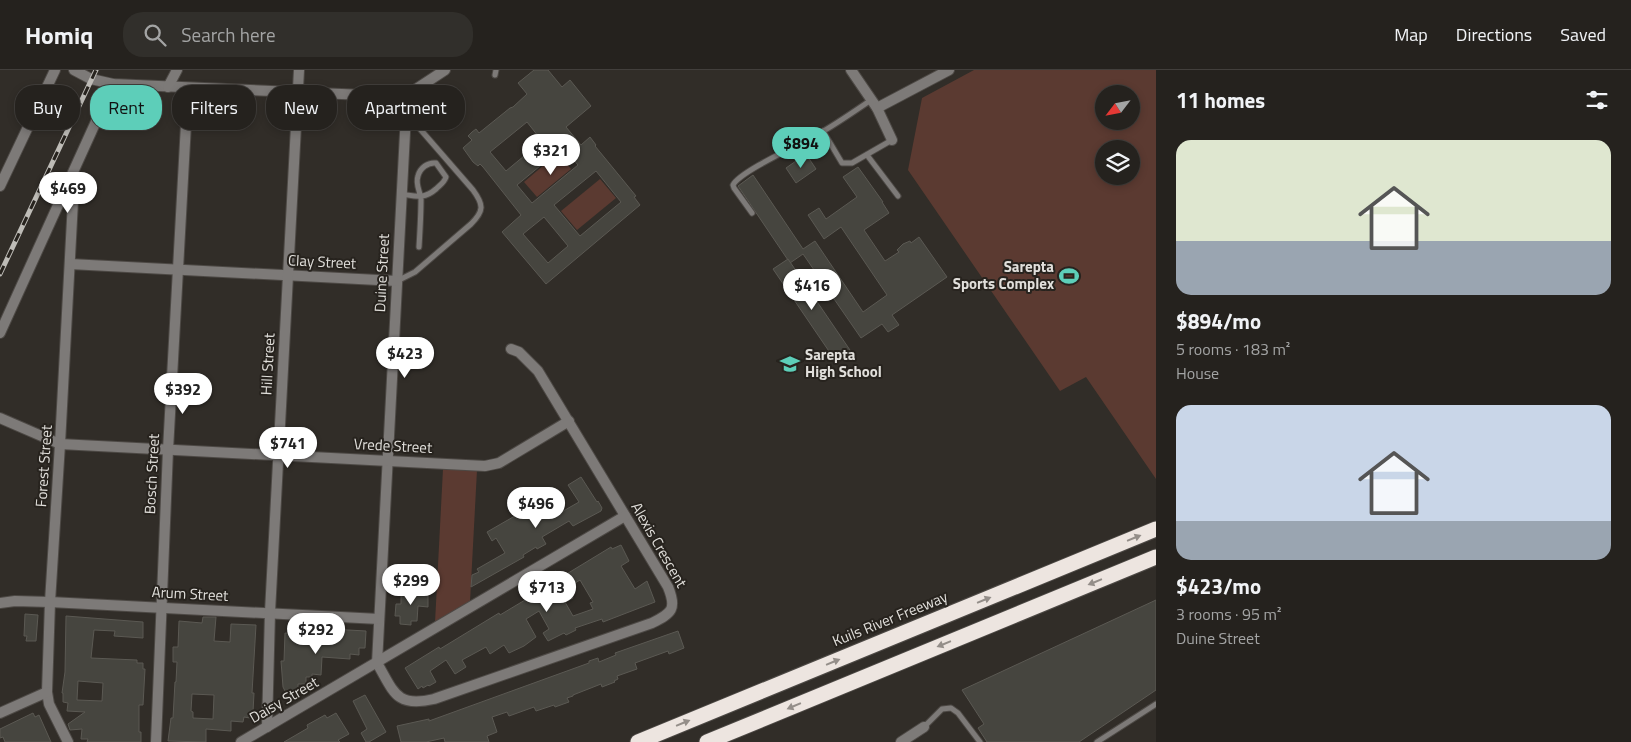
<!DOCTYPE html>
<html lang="en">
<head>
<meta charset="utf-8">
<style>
	body { margin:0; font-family:"Titillium Web",sans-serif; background:#312f2b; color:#f1f3f6; height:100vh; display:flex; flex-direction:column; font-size:19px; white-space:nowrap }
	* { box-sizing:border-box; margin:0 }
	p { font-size:16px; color:#a3a4a4 }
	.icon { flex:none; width:28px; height:28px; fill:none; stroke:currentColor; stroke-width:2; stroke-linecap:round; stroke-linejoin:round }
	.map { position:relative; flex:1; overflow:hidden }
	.side { display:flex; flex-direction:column; background:#25221e; width:475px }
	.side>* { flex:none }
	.banner { position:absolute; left:15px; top:15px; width:475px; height:45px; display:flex; gap:10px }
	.needle { width:32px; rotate:238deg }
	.controls { position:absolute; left:1095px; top:15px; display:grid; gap:10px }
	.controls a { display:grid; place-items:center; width:45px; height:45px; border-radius:50%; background:#25221e; box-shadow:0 2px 8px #0003,0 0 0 1px #423f3c; font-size:25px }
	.price { position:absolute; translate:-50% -42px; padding:0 11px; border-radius:18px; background:#fff; color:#222; font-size:16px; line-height:32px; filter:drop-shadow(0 1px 2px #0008) }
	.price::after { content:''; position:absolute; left:50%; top:30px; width:15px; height:11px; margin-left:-8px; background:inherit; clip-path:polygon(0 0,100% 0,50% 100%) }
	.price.selected { background:#5dceb9; color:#111 }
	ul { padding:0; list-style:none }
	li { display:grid; align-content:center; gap:10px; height:265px; padding:0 20px }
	li span { display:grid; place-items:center; height:155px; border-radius:15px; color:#555 }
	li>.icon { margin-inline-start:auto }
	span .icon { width:90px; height:90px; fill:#fffc; stroke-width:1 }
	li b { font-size:21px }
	h2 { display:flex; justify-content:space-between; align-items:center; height:60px; padding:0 20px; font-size:21px }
	.pill { padding:0 18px; border-radius:20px; background:#25221e; box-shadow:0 2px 8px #0003,0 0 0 1px #423f3c; font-size:18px; line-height:45px }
	.pill.selected { background:#5dceb9; color:#111 }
	header { display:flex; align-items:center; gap:30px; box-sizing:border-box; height:70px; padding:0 25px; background:#25221e; border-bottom:1px solid #423f3c }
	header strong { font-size:24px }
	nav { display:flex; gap:28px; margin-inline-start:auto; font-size:18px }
	.search { width:350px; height:45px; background:#312f2b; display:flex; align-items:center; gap:12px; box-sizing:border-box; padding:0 18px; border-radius:20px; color:#a3a4a4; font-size:19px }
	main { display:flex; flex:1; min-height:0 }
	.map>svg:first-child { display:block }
	.green { fill:#5b3a31; fill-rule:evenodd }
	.building { fill:#46453f; stroke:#5b5953; fill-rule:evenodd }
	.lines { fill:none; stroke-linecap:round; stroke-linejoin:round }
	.lane-casing { stroke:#4d4945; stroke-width:7 }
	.street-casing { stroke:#4d4945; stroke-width:12 }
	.highway-casing { stroke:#4d4945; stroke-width:17 }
	.lane { stroke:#7d7a78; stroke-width:5 }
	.street { stroke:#7d7a78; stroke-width:10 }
	.highway { stroke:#ede5e0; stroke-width:15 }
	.rail-casing { stroke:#bebcb7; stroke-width:5 }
	.rail { stroke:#27231e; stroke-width:3; stroke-dasharray:9; stroke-linecap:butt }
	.oneway { fill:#948e89 }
	.labels { text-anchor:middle; stroke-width:4; stroke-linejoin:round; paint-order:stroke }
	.street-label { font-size:15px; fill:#e1dfdb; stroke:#27231e }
	.poi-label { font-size:15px; font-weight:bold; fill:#e1dfdb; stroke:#27231e; text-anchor:end }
</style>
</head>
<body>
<header>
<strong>Homiq</strong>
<div class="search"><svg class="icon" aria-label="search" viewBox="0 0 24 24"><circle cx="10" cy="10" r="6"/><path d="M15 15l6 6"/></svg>Search here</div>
<nav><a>Map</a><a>Directions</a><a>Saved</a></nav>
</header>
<main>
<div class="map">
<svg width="1156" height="672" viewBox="0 0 1156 672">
	<rect width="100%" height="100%" fill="#312d28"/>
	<g class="green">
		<path d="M974,0H1156V409L1086,307L1060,321L908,100L922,28ZM1104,24H1131V51H1104ZM1104,79H1131V106H1104Z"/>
		<polygon points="558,83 571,99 537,127 524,112"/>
		<polygon points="600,109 616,128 577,160 561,141"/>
		<polygon points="443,399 477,400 470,532 435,553"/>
	</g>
	<g class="building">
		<path d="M534,0H548L562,17L570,10L591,36L566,57L581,75L590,67L596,75L595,76L636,126L634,127L640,135L546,214L502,162L521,145L483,97L480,94L478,96L473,92L463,78L472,70L468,66L472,62L476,59L479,63L510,38L513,37L527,24L518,13ZM527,52L542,71L506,101L490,82ZM563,77L578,95L532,133L517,115ZM596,101L621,132L580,166L554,135ZM544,147L568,176L548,193L523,164Z"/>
		<polygon points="806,84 816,99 796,113 786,98"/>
		<polygon points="858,97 883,132 882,132 889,143 864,160 885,191 899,182 897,180 903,174 910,171 911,173 919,167 947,207 892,245 899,255 888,262 882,254 861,268 803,184 790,193 738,116 753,105 803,179 815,171 863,242 887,225 841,157 824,169 808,145 819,138 826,149 857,127 843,107"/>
		<polygon points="788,189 852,283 837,293 773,199"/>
		<polygon points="581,407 597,432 598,431 602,438 601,441 573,456 569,451 542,467 546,474 537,479 536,477 523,485 524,487 471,517 472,505 479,502 477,499 505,483 496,468 492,471 487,462 527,439 529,443 549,431 558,444 579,432 568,415"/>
		<path d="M621,475L629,491L621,496L635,519L647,511L655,532L603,552L602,549L575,558L576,560L566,565L564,563L548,571L543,563L549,559L539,541L526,549L536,567L524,576L509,583L504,575L490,584L486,577L462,590L466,597L455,604L446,590L430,601L436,612L429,616L428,615L423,618L422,616L418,619L405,598L439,577L440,579L499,543L500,545L535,524L534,521L552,511L549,505L556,501L560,508L611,477L612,479ZM580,510L593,532L590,533L593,539L573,546L565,532L573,528L567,518Z"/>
		<polygon points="401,522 428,523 428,537 418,536 417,551 411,551 411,555 400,554 400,546 395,546 396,534 401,534"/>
		<polygon points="1156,530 1156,620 1079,672 987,672 978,658 984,654 962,620"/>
		<polygon points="25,544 38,545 36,571 26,571 27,566 24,566"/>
		<path d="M66,546L143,552V568L114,566L115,561L94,560L91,588L137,590V593H143V599H145L143,635H139V662H141V672H87L88,669H81L82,659L70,660L68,654L85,642L67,641L68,633L63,632V623H62L65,602ZM78,611L103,613L102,631L77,630Z"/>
		<path d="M203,547H216L214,571L230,572L231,554L256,555L252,623H254L253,642H250V648L244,647L243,652L231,651V661L206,659V672L168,671L171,648H173L175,612H176L177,592H173V577H178L179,551L202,553ZM192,624L214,625L213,649L193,648V642L191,641Z"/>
		<polygon points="330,559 366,561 365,578 359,578 359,585 350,584 350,589 322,587 321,605 312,604 312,607 306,607 306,614 298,614 298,624 286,623 283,617 281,591 284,591 285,563 301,564 301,569 330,571"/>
		<polygon points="678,561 684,578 669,584 668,581 635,593 637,599 617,606 618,609 614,611 615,612 602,617 601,614 573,625 573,626 567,628 569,632 555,637 554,635 536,641 534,637 509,646 507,642 492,647 497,662 487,666 489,672 445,672 444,668 426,672 401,672 397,656 429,649 429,651 589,593 589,591 598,588 599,592 616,585 615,583"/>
		<polygon points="365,625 386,662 369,672 366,672 361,663 367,659 353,631"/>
		<polygon points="33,643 35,647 39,645 51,672 5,672 3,667 0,668 0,659"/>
		<polygon points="336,643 349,664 338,670 340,672 284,672 308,658 307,655 325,645 327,648"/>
	</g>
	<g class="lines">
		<defs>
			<g id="lane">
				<polyline points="495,5 496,0"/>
				<polyline points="823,61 842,93 852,93 892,70"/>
				<polyline points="867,85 898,126"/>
				<path d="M401,124C416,126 423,130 436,119C440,115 444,113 446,107L436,93C428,92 420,98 418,106C415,114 420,121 421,129C421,145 420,161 419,177"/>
				<path d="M752,143L734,118L733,115C740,101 805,72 822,62C839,52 855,41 871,30"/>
				<path d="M397,211L415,202L471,154C484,141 484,135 473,120L407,44"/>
				<polyline points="924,657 942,639 951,638 958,643 980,672"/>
				<polyline points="1097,672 1156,634"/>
			</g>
			<g id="street">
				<polyline points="74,0 91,9 113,14 388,26 407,25 445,0"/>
				<polyline points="851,0 877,38 892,70"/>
				<polyline points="168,17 177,0"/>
				<path d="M407,25L377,593C394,622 396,638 434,629L652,553C672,543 677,539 668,517L538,301L519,282L511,279"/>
				<polyline points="877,38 949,0"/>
				<polyline points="0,116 55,0"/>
				<polyline points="64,122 73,131 60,374 50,532 47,622 49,634 68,672"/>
				<polyline points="70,194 397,211"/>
				<polyline points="0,263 113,14"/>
				<polyline points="0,348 60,374 485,396 499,393 569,351"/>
				<polyline points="0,533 15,531 50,532 379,549"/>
				<polyline points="0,643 47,622"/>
				<polyline points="267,657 270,542 299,0"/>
				<polyline points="156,672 168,380 188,18"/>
				<polyline points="241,672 625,446"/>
				<polyline points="901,672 924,657"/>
			</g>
			<g id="highway">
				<polyline points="638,672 1156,459"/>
				<polyline points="707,672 1156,487"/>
			</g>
		</defs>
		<use href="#lane" class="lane-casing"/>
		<use href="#street" class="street-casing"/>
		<use href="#highway" class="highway-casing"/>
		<use href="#lane" class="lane"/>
		<use href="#street" class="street"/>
		<use href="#highway" class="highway"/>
		<defs>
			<polyline id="rail" points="0,204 96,0"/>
		</defs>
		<use href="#rail" class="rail-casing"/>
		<use href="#rail" class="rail"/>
	</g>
	<defs><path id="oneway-solid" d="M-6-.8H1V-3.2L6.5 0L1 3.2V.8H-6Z" transform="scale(1.25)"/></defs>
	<g class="oneway">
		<use href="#oneway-solid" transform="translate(1134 468) rotate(-22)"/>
		<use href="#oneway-solid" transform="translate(1095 512) rotate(158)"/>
		<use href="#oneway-solid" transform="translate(984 530) rotate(-22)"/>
		<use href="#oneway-solid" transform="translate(944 574) rotate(158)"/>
		<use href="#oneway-solid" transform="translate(833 592) rotate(-22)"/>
		<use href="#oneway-solid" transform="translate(794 636) rotate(157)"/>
		<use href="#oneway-solid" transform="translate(683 653) rotate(-22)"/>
	</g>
	<defs>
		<symbol id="stadium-bare" viewBox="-9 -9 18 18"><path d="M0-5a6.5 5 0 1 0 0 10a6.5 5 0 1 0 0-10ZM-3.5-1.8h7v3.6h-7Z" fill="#5dceb9" stroke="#27231e" stroke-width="2.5" paint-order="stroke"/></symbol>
		<symbol id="school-bare" viewBox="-9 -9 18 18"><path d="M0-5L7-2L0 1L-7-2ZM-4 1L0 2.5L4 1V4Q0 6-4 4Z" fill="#5dceb9" stroke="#27231e" stroke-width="2.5" paint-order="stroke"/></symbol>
	</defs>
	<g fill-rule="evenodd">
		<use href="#stadium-bare" x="1055" y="192" width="28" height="28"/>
		<use href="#school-bare" x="776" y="280" width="28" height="28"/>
	</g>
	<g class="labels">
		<g class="street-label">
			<text transform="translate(322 192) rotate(3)" y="5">Clay Street</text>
			<text transform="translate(382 203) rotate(-87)" y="5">Duine Street</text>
			<text transform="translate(268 294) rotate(-87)" y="5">Hill Street</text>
			<text transform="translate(393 376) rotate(3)" y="5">Vrede Street</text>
			<text transform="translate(44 396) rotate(-86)" y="5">Forest Street</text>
			<text transform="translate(152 404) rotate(-87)" y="5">Bosch Street</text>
			<text transform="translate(659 475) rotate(60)" y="5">Alexis Crescent</text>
			<text transform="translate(190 524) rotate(3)" y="5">Arum Street</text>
			<text transform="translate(890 549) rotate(-22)" y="5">Kuils River Freeway</text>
			<text transform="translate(284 630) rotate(-30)" y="5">Daisy Street</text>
		</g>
		<g class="poi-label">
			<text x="1054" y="202">Sarepta<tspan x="1054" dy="17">Sports Complex</tspan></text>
			<text x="805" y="290" text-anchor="start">Sarepta<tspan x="805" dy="17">High School</tspan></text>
		</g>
	</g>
</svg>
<div class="controls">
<a><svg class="needle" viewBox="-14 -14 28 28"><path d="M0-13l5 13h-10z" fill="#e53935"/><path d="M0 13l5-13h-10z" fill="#a3a4a4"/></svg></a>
<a><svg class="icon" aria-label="layers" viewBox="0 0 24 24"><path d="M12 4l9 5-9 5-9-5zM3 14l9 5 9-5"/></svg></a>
</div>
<b class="price selected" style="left:801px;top:99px">$894</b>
<b class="price" style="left:551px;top:106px">$321</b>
<b class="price" style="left:68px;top:144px">$469</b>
<b class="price" style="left:812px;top:241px">$416</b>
<b class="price" style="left:405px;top:309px">$423</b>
<b class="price" style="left:183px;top:345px">$392</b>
<b class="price" style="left:288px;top:399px">$741</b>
<b class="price" style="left:536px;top:459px">$496</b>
<b class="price" style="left:411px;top:536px">$299</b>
<b class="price" style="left:547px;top:543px">$713</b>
<b class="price" style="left:316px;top:585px">$292</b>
<div class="banner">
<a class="pill">Buy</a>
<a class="pill selected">Rent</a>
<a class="pill">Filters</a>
<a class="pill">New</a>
<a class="pill">Apartment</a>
</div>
</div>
<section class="side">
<h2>11 homes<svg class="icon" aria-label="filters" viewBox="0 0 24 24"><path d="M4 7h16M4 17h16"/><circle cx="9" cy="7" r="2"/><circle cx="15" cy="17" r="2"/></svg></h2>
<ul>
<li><span style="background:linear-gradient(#dfe7d0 65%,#9aa5b1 0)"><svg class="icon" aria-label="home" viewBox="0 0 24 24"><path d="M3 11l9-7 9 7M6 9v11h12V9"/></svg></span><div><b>$894/mo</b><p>5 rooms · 183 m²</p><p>House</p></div></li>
<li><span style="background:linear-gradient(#c9d6e8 75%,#9aa5b1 0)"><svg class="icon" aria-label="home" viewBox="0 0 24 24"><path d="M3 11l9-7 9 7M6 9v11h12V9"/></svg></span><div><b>$423/mo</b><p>3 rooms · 95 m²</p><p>Duine Street</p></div></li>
</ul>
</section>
</main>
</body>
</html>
